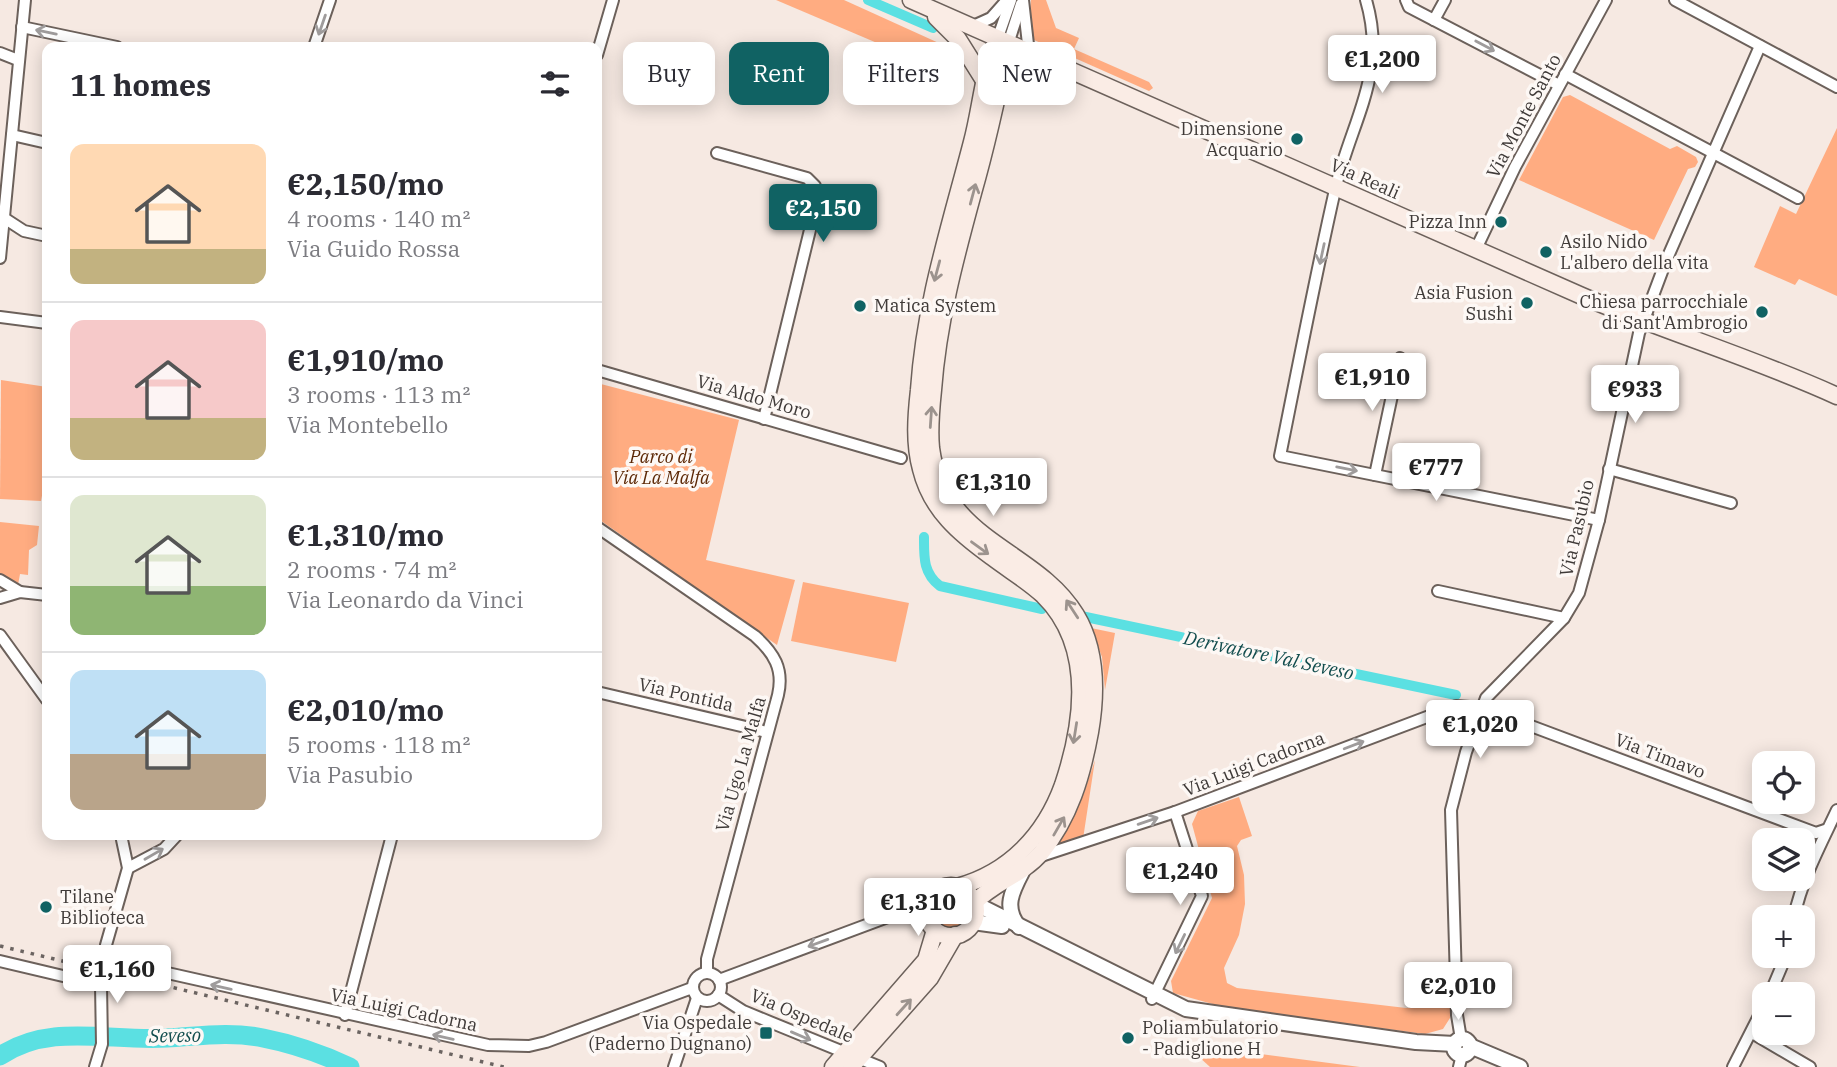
<!DOCTYPE html>
<html lang="en">
<head>
<meta charset="utf-8">
<style>
	body { margin:0; font-family:"IBM Plex Serif",serif; background:#f2f2f3; color:#2b2b33; height:100vh; display:flex; flex-direction:column; font-size:26px; white-space:nowrap }
	* { box-sizing:border-box; margin:0 }
	p { font-size:23px; color:#7c7c81 }
	.icon { flex:none; width:38px; height:38px; fill:none; stroke:currentColor; stroke-width:2; stroke-linecap:round; stroke-linejoin:round }
	.map { position:relative; flex:1; overflow:hidden }
	.side { position:absolute; left:42px; top:42px; width:560px; height:798px; display:flex; flex-direction:column; background:#fff; border-radius:14px; box-shadow:0 4px 18px #0003 }
	.side>* { flex:none }
	.top-card { position:absolute; left:623px; top:42px; width:665px; height:63px; display:flex; gap:14px }
	.controls { position:absolute; left:1752px; top:751px; display:grid; gap:14px }
	.controls a { display:grid; place-items:center; width:63px; height:63px; border-radius:14px; background:#fff; box-shadow:0 4px 18px #0003; font-size:35px }
	.price { position:absolute; translate:-50% -60px; padding:0 16px; border-radius:7px; background:#fff; color:#222; font-size:23px; line-height:46px; filter:drop-shadow(0 2px 4px #0008) }
	.price::after { content:''; position:absolute; left:50%; top:42px; width:21px; height:16px; margin-left:-10px; background:inherit; clip-path:polygon(0 0,100% 0,50% 100%) }
	.price.selected { background:#106263; color:#fff }
	ul { padding:0; list-style:none }
	li { display:flex; align-items:center; gap:21px; height:175px; padding:0 28px }
	li+li { border-top:2px solid #e1e1e2 }
	li span { display:grid; place-items:center; flex:none; width:196px; height:140px; border-radius:14px; color:#555 }
	li>.icon { margin-inline-start:auto }
	span .icon { width:84px; height:84px; fill:#fffc; stroke-width:1 }
	li b { font-size:30px }
	h2 { display:flex; justify-content:space-between; align-items:center; height:84px; padding:0 28px; font-size:30px }
	.tag { padding:0 24px; border-radius:14px; background:#fff; box-shadow:0 4px 18px #0003; font-size:24px; line-height:63px }
	.tag.selected { background:#106263; color:#fff }
	.map>svg:first-child { display:block }
	.green { fill:#ffac81 }
	.lines { fill:none; stroke-linecap:round; stroke-linejoin:round }
	.canal { stroke:#5be0e2; stroke-width:10 }
	.river { stroke:#5be0e2; stroke-width:19 }
	.minor-casing { stroke:#6c615b; stroke-width:14 }
	.tertiary-casing { stroke:#6c615b; stroke-width:18 }
	.secondary-casing { stroke:#6c615b; stroke-width:19 }
	.minor { stroke:#fff; stroke-width:10 }
	.tertiary { stroke:#fff; stroke-width:14 }
	.secondary { stroke:#faece5; stroke-width:16 }
	.rail { stroke:#6b6461; stroke-width:3.5; stroke-dasharray:3.5 7; stroke-linecap:butt }
	.oneway { stroke:#9f9c9c }
	.oneway2 { stroke:#9c938e }
	.poi-dot { fill:#106263; stroke:#fdf8f5; stroke-width:2.5 }
	.labels { text-anchor:middle; stroke-width:7; stroke-linejoin:round; paint-order:stroke }
	.street-label { font-size:18px; fill:#3f3a38; stroke:#fdf8f5 }
	.poi-label { font-size:18px; fill:#3f3a38; stroke:#fdf8f5; text-anchor:end }
	.park-label { font-size:18px; font-style:italic; fill:#5c2806; stroke:#fdf8f5 }
	.water-label { font-size:19px; font-style:italic; fill:#124d4e; stroke:#fdf8f5 }
</style>
</head>
<body>
<div class="map">
<svg width="1837" height="1067" viewBox="0 0 1837 1067">
	<rect width="100%" height="100%" fill="#f6e9e2"/>
	<g class="green">
		<polygon points="776,0 844,0 941,44 949,55 957,77"/>
		<polygon points="1031,0 1046,0 1056,28 1079,38 1074,49 1149,82 1153,88 1149,91 1034,40 1029,22"/>
		<polygon points="1570,95 1670,149 1677,146 1696,157 1698,162 1695,167 1688,169 1654,240 1519,180 1563,97"/>
		<polygon points="1837,128 1837,296 1799,279 1795,285 1754,267 1780,206 1796,214"/>
		<polygon points="1,380 47,387 47,468 41,501 0,499"/>
		<polygon points="597,383 739,420 706,560 795,580 777,645 597,518"/>
		<polygon points="0,522 39,526 37,545 29,550 28,575 20,574 18,585 0,576"/>
		<polygon points="803,582 909,603 896,662 791,641"/>
		<polygon points="1091,628 1115,633 1105,690 1102,657"/>
		<polygon points="1095,760 1083,839 1056,848 1053,845 1084,793"/>
		<polygon points="1239,797 1252,836 1241,840 1237,846 1244,875 1245,904 1239,935 1224,968 1227,983 1237,988 1406,1008 1450,1005 1450,1018 1443,1029 1425,1034 1227,1008 1173,993 1171,981 1212,898 1192,824 1198,811"/>
		<circle cx="953" cy="912" r="17"/>
		<polygon points="1185,1044 1360,1067 1210,1067"/>
	</g>
	<g class="lines">
		<g class="canal">
			<polyline points="868,0 933,28"/>
			<path d="M924,537C924,557 923,573 940,586L1042,609"/>
			<polyline points="1081,616 1456,695"/>
		</g>
		<path class="river" d="M0,1056C50,1022 110,1042 167,1038C200,1036 230,1031 263,1038C294,1044 322,1054 350,1067"/>
		<defs>
			<g id="minor">
				<polyline points="1023,0 1029,53"/>
				<path d="M1366,0C1388,74 1351,121 1335,190C1315,278 1298,367 1280,456L1599,520"/>
				<polyline points="1406,0 1409,7 1559,85"/>
				<polyline points="1675,0 1837,87"/>
				<polyline points="1434,20 1445,0"/>
				<polyline points="22,27 117,47"/>
				<polyline points="971,27 991,18 1007,0"/>
				<polyline points="997,40 1011,0"/>
				<polyline points="1008,44 1021,4"/>
				<polyline points="314,47 330,0"/>
				<polyline points="0,53 18,60"/>
				<polyline points="597,55 613,0"/>
				<polyline points="1565,74 1798,198"/>
				<polyline points="12,135 47,143"/>
				<polyline points="717,153 807,178 815,186 818,197 764,419"/>
				<polyline points="4,218 24,231 47,236"/>
				<polyline points="1476,249 1515,167 1606,0"/>
				<polyline points="0,258 25,0"/>
				<polyline points="0,317 47,323"/>
				<polyline points="597,370 901,458"/>
				<polyline points="1609,469 1731,503"/>
				<polyline points="1375,475 1400,358"/>
				<path d="M597,527L755,636C774,653 784,669 778,695L707,959V972"/>
				<polyline points="0,580 20,592"/>
				<polyline points="1438,591 1564,618"/>
				<polyline points="0,598 20,592 47,595"/>
				<polyline points="0,635 47,700"/>
				<polyline points="597,692 767,732"/>
				<polyline points="1038,857 1175,812 1456,706 1483,708 1816,833 1825,830"/>
				<polyline points="128,868 164,849 177,835"/>
				<path d="M1794,917C1802,879 1821,844 1837,810"/>
				<polyline points="105,959 488,1045 529,1046 546,1042 692,988"/>
				<polyline points="0,961 101,985"/>
				<circle cx="707" cy="987" r="14"/>
				<polyline points="719,980 928,902"/>
				<polyline points="1770,994 1786,956"/>
				<polyline points="718,995 743,1011 880,1067"/>
				<polyline points="1152,999 1202,896 1175,812"/>
				<polyline points="345,1015 392,835"/>
				<polyline points="1752,1033 1810,1067"/>
				<polyline points="1461,1039 1457,1015 1451,810 1466,752 1486,698 1564,618 1579,593 1599,520 1639,333 1666,261 1760,46"/>
				<polyline points="95,1067 102,1044 101,985 106,945 128,868 121,835"/>
				<polyline points="674,1067 697,998"/>
				<polyline points="1459,1067 1462,1055"/>
				<polyline points="1733,1067 1764,1006"/>
			</g>
			<g id="tertiary">
				<polyline points="974,903 1186,1009 1416,1042 1455,1044"/>
				<polyline points="973,922 1002,926"/>
				<path d="M1019,927C1003,908 1012,891 1022,872"/>
				<circle cx="1462" cy="1047" r="8"/>
				<polyline points="1470,1046 1520,1067"/>
			</g>
			<g id="secondary">
				<path d="M911,0L1582,296C1666,332 1754,358 1837,396"/>
				<polyline points="936,17 958,39 985,82"/>
				<circle cx="951" cy="911" r="25"/>
				<path d="M957,887C1009,873 1045,835 1063,785C1084,722 1095,646 1043,595C1028,581 1009,570 992,557C960,534 931,510 921,469C914,443 916,417 919,390C925,302 950,227 972,142C981,109 983,71 997,40"/>
				<path d="M974,903C994,882 1022,875 1041,853C1070,817 1082,776 1090,732C1123,540 948,580 931,448C929,429 931,409 933,390C938,322 955,259 973,193C987,144 998,94 1008,44"/>
				<polyline points="833,1067 926,960 935,930"/>
				<polyline points="851,1067 930,978 955,935"/>
			</g>
		</defs>
		<use href="#minor" class="minor-casing"/>
		<use href="#tertiary" class="tertiary-casing"/>
		<use href="#secondary" class="secondary-casing"/>
		<use href="#minor" class="minor"/>
		<use href="#tertiary" class="tertiary"/>
		<use href="#secondary" class="secondary"/>
		<polyline class="rail" points="0,946 504,1067"/>
	</g>
	<defs><path id="oneway-shaft" d="M-6 0H5M1.5-3L5.5 0L1.5 3" fill="none" stroke-width="1.6" stroke-linecap="round" stroke-linejoin="round" transform="scale(1.75)"/></defs>
	<g class="oneway">
		<use href="#oneway-shaft" transform="translate(322 25) rotate(109)"/>
		<use href="#oneway-shaft" transform="translate(46 32) rotate(-168)"/>
		<use href="#oneway-shaft" transform="translate(1485 46) rotate(28)"/>
		<use href="#oneway-shaft" transform="translate(1322 254) rotate(102)"/>
		<use href="#oneway-shaft" transform="translate(1347 469) rotate(11)"/>
		<use href="#oneway-shaft" transform="translate(1354 745) rotate(-21)"/>
		<use href="#oneway-shaft" transform="translate(1148 821) rotate(-19)"/>
		<use href="#oneway-shaft" transform="translate(154 854) rotate(-30)"/>
		<use href="#oneway-shaft" transform="translate(818 943) rotate(160)"/>
		<use href="#oneway-shaft" transform="translate(1180 944) rotate(116)"/>
		<use href="#oneway-shaft" transform="translate(221 987) rotate(-167)"/>
		<use href="#oneway-shaft" transform="translate(801 1036) rotate(23)"/>
		<use href="#oneway-shaft" transform="translate(443 1037) rotate(-167)"/>
	</g>
	<g class="oneway2">
		<use href="#oneway-shaft" transform="translate(973 194) rotate(-75)"/>
		<use href="#oneway-shaft" transform="translate(937 271) rotate(105)"/>
		<use href="#oneway-shaft" transform="translate(931 417) rotate(-86)"/>
		<use href="#oneway-shaft" transform="translate(980 548) rotate(36)"/>
		<use href="#oneway-shaft" transform="translate(1072 609) rotate(-123)"/>
		<use href="#oneway-shaft" transform="translate(1075 733) rotate(99)"/>
		<use href="#oneway-shaft" transform="translate(1059 826) rotate(-60)"/>
		<use href="#oneway-shaft" transform="translate(904 1007) rotate(-48)"/>
	</g>
	<g class="poi-dot">
		<circle cx="1297" cy="139" r="7"/>
		<circle cx="1501" cy="222" r="7"/>
		<circle cx="1546" cy="252" r="7"/>
		<circle cx="1527" cy="303" r="7"/>
		<circle cx="860" cy="306" r="7"/>
		<circle cx="1762" cy="312" r="7"/>
		<circle cx="46" cy="907" r="7"/>
		<rect x="759" y="1026" width="14" height="14" rx="3.5"/>
		<circle cx="1128" cy="1038" r="7"/>
	</g>
	<g class="labels">
		<g class="street-label">
			<text transform="translate(1524 116) rotate(-62)" y="6">Via Monte Santo</text>
			<text transform="translate(1365 179) rotate(24)" y="6">Via Reali</text>
			<text transform="translate(754 397) rotate(16)" y="6">Via Aldo Moro</text>
			<text transform="translate(1577 528) rotate(-77)" y="6">Via Pasubio</text>
			<text transform="translate(686 695) rotate(13)" y="6">Via Pontida</text>
			<text transform="translate(1660 756) rotate(21)" y="6">Via Timavo</text>
			<text transform="translate(741 764) rotate(-74)" y="6">Via Ugo La Malfa</text>
			<text transform="translate(1254 764) rotate(-21)" y="6">Via Luigi Cadorna</text>
			<text transform="translate(404 1010) rotate(12)" y="6">Via Luigi Cadorna</text>
			<text transform="translate(802 1016) rotate(23)" y="6">Via Ospedale</text>
		</g>
		<g class="poi-label">
			<text x="1283" y="135">Dimensione<tspan x="1283" dy="21">Acquario</tspan></text>
			<text x="1487" y="228">Pizza Inn</text>
			<text x="1560" y="248" text-anchor="start">Asilo Nido<tspan x="1560" dy="21">L'albero della vita</tspan></text>
			<text x="1513" y="299">Asia Fusion<tspan x="1513" dy="21">Sushi</tspan></text>
			<text x="1748" y="308">Chiesa parrocchiale<tspan x="1748" dy="21">di Sant'Ambrogio</tspan></text>
			<text x="874" y="312" text-anchor="start">Matica System</text>
			<text x="60" y="903" text-anchor="start">Tilane<tspan x="60" dy="21">Biblioteca</tspan></text>
			<text x="752" y="1029">Via Ospedale<tspan x="752" dy="21">(Paderno Dugnano)</tspan></text>
			<text x="1142" y="1034" text-anchor="start">Poliambulatorio<tspan x="1142" dy="21">- Padiglione H</tspan></text>
		</g>
		<g class="park-label">
			<text x="661" y="463">Parco di<tspan x="661" dy="21">Via La Malfa</tspan></text>
		</g>
		<g class="water-label">
			<text transform="translate(1269 655) rotate(12)" y="7">Derivatore Val Seveso</text>
			<text transform="translate(175 1035) rotate(-1)" y="7">Seveso</text>
		</g>
	</g>
</svg>
<div class="controls">
<a><svg class="icon" aria-label="locate" viewBox="0 0 24 24"><circle cx="12" cy="12" r="6"/><path d="M12 2v4M12 18v4M2 12h4M18 12h4"/></svg></a>
<a><svg class="icon" aria-label="layers" viewBox="0 0 24 24"><path d="M12 4l9 5-9 5-9-5zM3 14l9 5 9-5"/></svg></a>
<a>+</a>
<a>−</a>
</div>
<b class="price" style="left:1382px;top:95px">€1,200</b>
<b class="price selected" style="left:823px;top:244px">€2,150</b>
<b class="price" style="left:1372px;top:413px">€1,910</b>
<b class="price" style="left:1635px;top:425px">€933</b>
<b class="price" style="left:1436px;top:503px">€777</b>
<b class="price" style="left:993px;top:518px">€1,310</b>
<b class="price" style="left:1480px;top:760px">€1,020</b>
<b class="price" style="left:1180px;top:907px">€1,240</b>
<b class="price" style="left:918px;top:938px">€1,310</b>
<b class="price" style="left:117px;top:1005px">€1,160</b>
<b class="price" style="left:1458px;top:1022px">€2,010</b>
<div class="top-card">
<a class="tag">Buy</a>
<a class="tag selected">Rent</a>
<a class="tag">Filters</a>
<a class="tag">New</a>
</div>
<section class="side">
<h2>11 homes<svg class="icon" aria-label="filters" viewBox="0 0 24 24"><path d="M4 7h16M4 17h16"/><circle cx="9" cy="7" r="2"/><circle cx="15" cy="17" r="2"/></svg></h2>
<ul>
<li><span style="background:linear-gradient(#ffd9b3 75%,#c2b280 0)"><svg class="icon" aria-label="home" viewBox="0 0 24 24"><path d="M3 11l9-7 9 7M6 9v11h12V9"/></svg></span><div><b>€2,150/mo</b><p>4 rooms · 140 m²</p><p>Via Guido Rossa</p></div></li>
<li><span style="background:linear-gradient(#f6c9c9 70%,#c2b280 0)"><svg class="icon" aria-label="home" viewBox="0 0 24 24"><path d="M3 11l9-7 9 7M6 9v11h12V9"/></svg></span><div><b>€1,910/mo</b><p>3 rooms · 113 m²</p><p>Via Montebello</p></div></li>
<li><span style="background:linear-gradient(#dfe7d0 65%,#8fb573 0)"><svg class="icon" aria-label="home" viewBox="0 0 24 24"><path d="M3 11l9-7 9 7M6 9v11h12V9"/></svg></span><div><b>€1,310/mo</b><p>2 rooms · 74 m²</p><p>Via Leonardo da Vinci</p></div></li>
<li><span style="background:linear-gradient(#bfe0f5 60%,#b9a48a 0)"><svg class="icon" aria-label="home" viewBox="0 0 24 24"><path d="M3 11l9-7 9 7M6 9v11h12V9"/></svg></span><div><b>€2,010/mo</b><p>5 rooms · 118 m²</p><p>Via Pasubio</p></div></li>
</ul>
</section>
</div>
</body>
</html>
